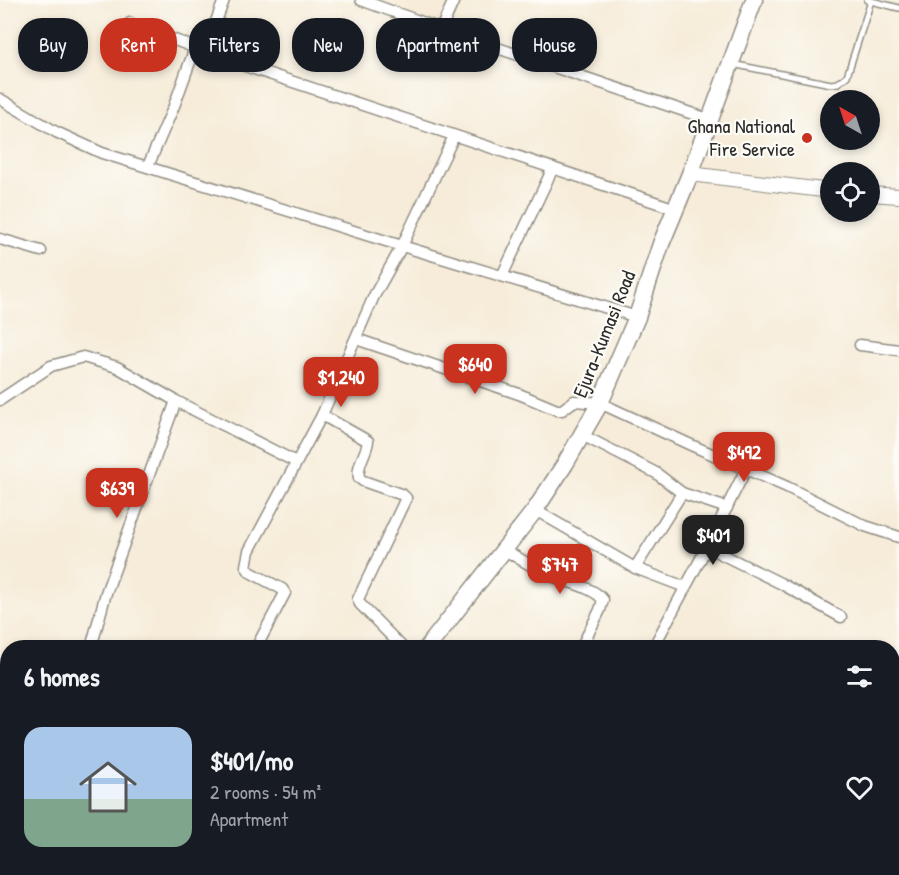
<!DOCTYPE html>
<html lang="en">
<head>
<meta charset="utf-8">
<style>
	body { margin:0; font-family:"Patrick Hand",sans-serif; background:#242831; color:#f1f3f6; height:100vh; display:flex; flex-direction:column; font-size:22px; white-space:nowrap }
	* { box-sizing:border-box; margin:0 }
	p { font-size:20px; color:#9ea1a6 }
	.icon { flex:none; width:33px; height:33px; fill:none; stroke:currentColor; stroke-width:2; stroke-linecap:round; stroke-linejoin:round }
	.map { position:relative; flex:1; overflow:hidden }
	.drawer { position:absolute; left:0px; top:640px; width:900px; height:236px; display:flex; flex-direction:column; background:#171b24; border-radius:24px 24px 0 0; box-shadow:0 3px 9px #0003 }
	.drawer>* { flex:none }
	.banner { position:absolute; left:18px; top:18px; width:864px; height:54px; display:flex; gap:12px }
	.needle { width:39px; rotate:321deg }
	.controls { position:absolute; left:820px; top:90px; display:grid; gap:12px }
	.controls a { display:grid; place-items:center; width:60px; height:60px; border-radius:50%; background:#171b24; box-shadow:0 3px 9px #0003; font-size:30px }
	.price { position:absolute; translate:-50% -51px; padding:0 14px; border-radius:12px; background:#c8321e; color:#fff; font-size:20px; line-height:39px; filter:drop-shadow(0 2px 3px #0008) }
	.price::after { content:''; position:absolute; left:50%; top:36px; width:18px; height:14px; margin-left:-9px; background:inherit; clip-path:polygon(0 0,100% 0,50% 100%) }
	.price.on { background:#222; color:#fff }
	ul { padding:0; list-style:none }
	li { display:flex; align-items:center; gap:18px; height:150px; padding:0 24px }
	li+li { border-top:2px solid #363941 }
	li span { display:grid; place-items:center; flex:none; width:168px; height:120px; border-radius:18px; color:#555 }
	li>.icon { margin-inline-start:auto }
	span .icon { width:72px; height:72px; fill:#fffc; stroke-width:1 }
	li b { font-size:26px }
	h2 { display:flex; justify-content:space-between; align-items:center; height:72px; padding:0 24px; font-size:26px }
	.pill { padding:0 21px; border-radius:24px; background:#171b24; box-shadow:0 3px 9px #0003; font-size:21px; line-height:54px }
	.pill.on { background:#c8321e; color:#fff }
	.map>svg:first-child { display:block }
	.lines { fill:none; stroke-linecap:round; stroke-linejoin:round }
	.service-casing { stroke:#908c82; stroke-width:8 }
	.minor-casing { stroke:#908c82; stroke-width:13 }
	.tertiary-casing { stroke:#908c82; stroke-width:16 }
	.primary-casing { stroke:#908c82; stroke-width:19 }
	.service { stroke:#fff; stroke-width:5 }
	.minor { stroke:#fff; stroke-width:10 }
	.tertiary { stroke:#fff; stroke-width:14 }
	.primary { stroke:#fff; stroke-width:16 }
	.poi-dot { fill:#c8321e; stroke:#fdfcf7; stroke-width:2 }
	.labels { text-anchor:middle; stroke-width:4.5; stroke-linejoin:round; paint-order:stroke }
	.poi-label { font-size:20px; fill:#2b2b2b; stroke:#fdfcf7; text-anchor:end }
	.street-label { font-size:20px; fill:#2b2b2b; stroke:#fdfcf7 }
</style>
</head>
<body>
<div class="map">
<svg width="899" height="875" viewBox="0 0 899 875">
	<rect width="100%" height="100%" fill="#fdfcf7"/>
	<filter id="ink" filterUnits="userSpaceOnUse"><feTurbulence type="fractalNoise" baseFrequency=".0167" numOctaves="2"/><feDisplacementMap in="SourceGraphic" scale="12" xChannelSelector="R" yChannelSelector="G"/><feConvolveMatrix kernelMatrix="1 2 1 2 8 2 1 2 1" color-interpolation-filters="sRGB"/></filter>
	<filter id="wash" filterUnits="userSpaceOnUse"><feTurbulence type="fractalNoise" baseFrequency=".008" numOctaves="4" result="noise"/><feDisplacementMap in="SourceGraphic" scale="24" xChannelSelector="R" yChannelSelector="G"/><feGaussianBlur stdDeviation="1.35" result="paint"/><feColorMatrix in="noise" values="0 0 0 0 0 0 0 0 0 0 0 0 0 0 0 0 0 1.4 0 .05"/><feComposite in="paint" operator="in"/></filter>
	<g filter="url(#wash)">
		<rect width="100%" height="100%" fill="#f6ecd9"/>
	</g>
	<g filter="url(#ink)">
		<g class="lines">
			<defs>
				<g id="service">
					<polyline points="867,0 899,8"/>
					<polyline points="732,64 831,84 838,83 847,76 871,1"/>
				</g>
				<g id="minor">
					<polyline points="361,0 441,29 708,119"/>
					<polyline points="130,23 230,61 676,209"/>
					<polyline points="441,29 454,0"/>
					<polyline points="205,51 224,0"/>
					<polyline points="0,99 56,132 102,153 402,246 637,317"/>
					<polyline points="148,166 174,106 195,48"/>
					<polyline points="0,239 41,251"/>
					<polyline points="502,276 553,168"/>
					<polyline points="356,339 519,394 557,410 562,410 574,401 600,403 691,445 787,487 865,526 899,537"/>
					<polyline points="860,345 899,350"/>
					<polyline points="0,400 51,366 83,357 117,367 176,401 296,462"/>
					<path d="M322,415L368,441C367,453 356,465 359,478L363,481L403,495L406,498L358,599L360,604L403,648"/>
					<polyline points="582,435 656,473 682,493 727,508"/>
					<polyline points="535,510 635,568 685,587"/>
					<polyline points="707,547 780,583 841,617"/>
					<path d="M505,550C518,558 532,567 547,574C563,582 593,586 603,600L600,610L581,648"/>
					<polyline points="635,568 682,493"/>
					<polyline points="91,648 106,593 176,401"/>
					<polyline points="256,648 285,593 282,589 250,572 246,566 249,551 322,415 374,296 402,246 454,136"/>
					<polyline points="653,648 707,547 746,469"/>
					<polyline points="0,702 8,704"/>
					<polyline points="47,875 48,868"/>
					<polyline points="220,875 223,868"/>
				</g>
				<g id="tertiary">
					<polyline points="690,174 831,191"/>
					<polyline points="870,194 899,196"/>
				</g>
				<g id="primary">
					<polyline points="427,648 535,510 565,464 600,403 637,317 661,244 690,174 754,0"/>
					<polyline points="278,875 281,868"/>
				</g>
			</defs>
			<use href="#service" class="service-casing"/>
			<use href="#minor" class="minor-casing"/>
			<use href="#tertiary" class="tertiary-casing"/>
			<use href="#primary" class="primary-casing"/>
			<use href="#service" class="service"/>
			<use href="#minor" class="minor"/>
			<use href="#tertiary" class="tertiary"/>
			<use href="#primary" class="primary"/>
		</g>
	</g>
	<circle class="poi-dot" cx="807" cy="138" r="6"/>
	<g class="labels">
		<g class="poi-label">
			<text x="795" y="133">Ghana National<tspan x="795" dy="23">Fire Service</tspan></text>
		</g>
		<g class="street-label">
			<text transform="translate(604 334) rotate(-68)" y="7">Ejura-Kumasi Road</text>
		</g>
	</g>
</svg>
<div class="controls">
<a><svg class="needle" viewBox="-14 -14 28 28"><path d="M0-13l5 13h-10z" fill="#e53935"/><path d="M0 13l5-13h-10z" fill="#9ea1a6"/></svg></a>
<a><svg class="icon" aria-label="locate" viewBox="0 0 24 24"><circle cx="12" cy="12" r="6"/><path d="M12 2v4M12 18v4M2 12h4M18 12h4"/></svg></a>
</div>
<b class="price" style="left:475px;top:395px">$640</b>
<b class="price" style="left:341px;top:408px">$1,240</b>
<b class="price" style="left:744px;top:483px">$492</b>
<b class="price" style="left:117px;top:519px">$639</b>
<b class="price on" style="left:713px;top:566px">$401</b>
<b class="price" style="left:560px;top:595px">$747</b>
<div class="banner">
<a class="pill">Buy</a>
<a class="pill on">Rent</a>
<a class="pill">Filters</a>
<a class="pill">New</a>
<a class="pill">Apartment</a>
<a class="pill">House</a>
</div>
<section class="drawer">
<h2>6 homes<svg class="icon" aria-label="filters" viewBox="0 0 24 24"><path d="M4 7h16M4 17h16"/><circle cx="9" cy="7" r="2"/><circle cx="15" cy="17" r="2"/></svg></h2>
<ul>
<li><span style="background:linear-gradient(#a9c7e8 60%,#7fa58c 0)"><svg class="icon" aria-label="home" viewBox="0 0 24 24"><path d="M3 11l9-7 9 7M6 9v11h12V9"/></svg></span><div><b>$401/mo</b><p>2 rooms · 54 m²</p><p>Apartment</p></div><svg class="icon" aria-label="heart" viewBox="0 0 24 24"><path d="M12 20l-8-8c-3-5 5-10 8-4 3-6 11-1 8 4z"/></svg></li>
</ul>
</section>
</div>
</body>
</html>
